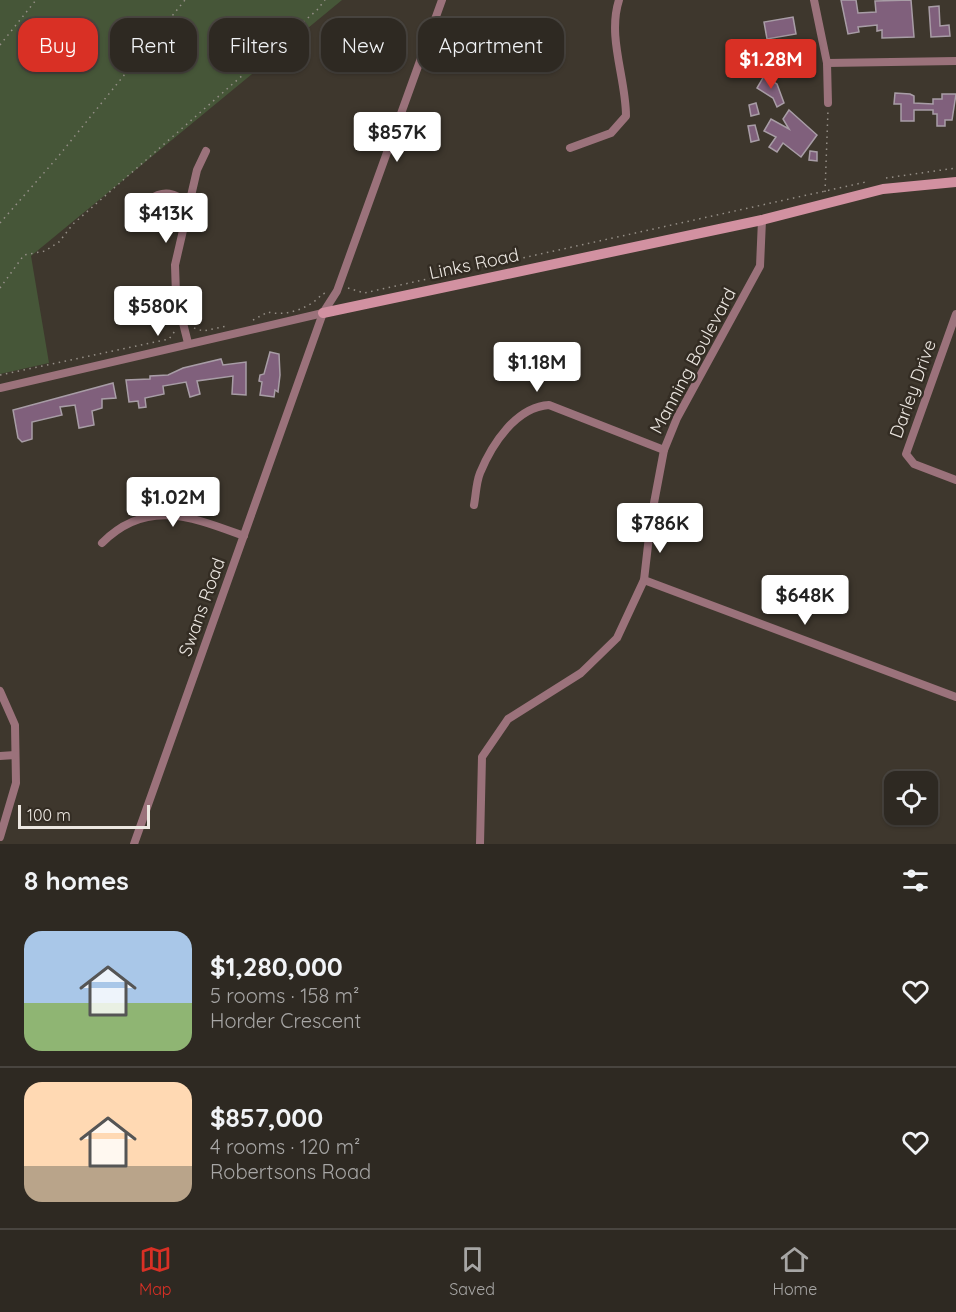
<!DOCTYPE html>
<html lang="en">
<head>
<meta charset="utf-8">
<style>
	body { margin:0; font-family:Quicksand,sans-serif; background:#3a352f; color:#f1f3f6; height:100vh; display:flex; flex-direction:column; font-size:22px; white-space:nowrap }
	* { box-sizing:border-box; margin:0 }
	p { font-size:20px; color:#a7a6a5 }
	.icon { flex:none; width:33px; height:33px; fill:none; stroke:currentColor; stroke-width:2; stroke-linecap:round; stroke-linejoin:round }
	.map { position:relative; height:844px; overflow:hidden }
	.side { display:flex; flex-direction:column; background:#2e2922; flex:1 }
	.side>* { flex:none }
	.hud { position:absolute; left:18px; top:18px; width:600px; height:54px; display:flex; gap:12px }
	.buttons { position:absolute; left:884px; top:771px; display:grid; gap:12px }
	.buttons a { display:grid; place-items:center; width:54px; height:54px; border-radius:12px; background:#2e2922; box-shadow:0 2px 4px #0004,0 0 0 2px #494540; font-size:30px }
	.scale { position:absolute; left:18px; bottom:15px; width:132px; box-sizing:border-box; padding-left:6px; border:3px solid #ece7e1; border-top:0; font-size:16px; line-height:21px; white-space:nowrap; color:#ece7e1; -webkit-text-stroke:4px #332c23; paint-order:stroke }
	.price { position:absolute; translate:-50% -51px; padding:0 14px; border-radius:6px; background:#fff; color:#222; font-size:20px; line-height:39px; filter:drop-shadow(0 2px 3px #0008) }
	.price::after { content:''; position:absolute; left:50%; top:36px; width:18px; height:14px; margin-left:-9px; background:inherit; clip-path:polygon(0 0,100% 0,50% 100%) }
	.price.current { background:#d93025; color:#fff }
	ul { padding:0; list-style:none }
	li { display:flex; align-items:center; gap:18px; height:150px; padding:0 24px }
	li+li { border-top:2px solid #494540 }
	li span { display:grid; place-items:center; flex:none; width:168px; height:120px; border-radius:18px; color:#555 }
	li>.icon { margin-inline-start:auto }
	span .icon { width:72px; height:72px; fill:#fffc; stroke-width:1 }
	li b { font-size:26px }
	h2 { display:flex; justify-content:space-between; align-items:center; height:72px; padding:0 24px; font-size:26px }
	.chip { padding:0 21px; border-radius:18px; background:#2e2922; box-shadow:0 2px 4px #0004,0 0 0 2px #494540; font-size:21px; line-height:54px }
	.chip.current { background:#d93025; color:#fff }
	.dock { display:flex; justify-content:space-around; align-items:center; height:84px; border-top:2px solid #494540; background:#2e2922; font-size:16px; color:#a7a6a5 }
	.dock a { display:grid; justify-items:center; gap:3px }
	.dock .current { color:#d93025 }
	.map>svg:first-child { display:block }
	.green { fill:#465638 }
	.building { fill:#80607c; stroke:#a89da6; stroke-width:1.5 }
	.lines { fill:none; stroke-linecap:round; stroke-linejoin:round }
	.path { stroke:#958f87; stroke-width:1.5; stroke-dasharray:1.5 4.5; stroke-linecap:butt }
	.street { stroke:#9b727b; stroke-width:8 }
	.secondary { stroke:#d291a1; stroke-width:10 }
	.labels { text-anchor:middle; stroke-width:5; stroke-linejoin:round; paint-order:stroke }
	.street-label { font-size:18px; fill:#ece7e1; stroke:#332c23 }
</style>
</head>
<body>
<div class="map">
<svg width="956" height="844" viewBox="0 0 956 844">
	<rect width="100%" height="100%" fill="#3e372d"/>
	<polygon class="green" points="0,0 342,0 31,256 49,363 0,374"/>
	<g class="building">
		<polygon points="841,0 856,0 858,13 876,12 875,1 911,0 914,37 882,38 882,30 877,31 877,25 858,27 859,32 848,34"/>
		<polygon points="939,6 940,26 949,25 950,36 931,37 929,7"/>
		<polygon points="793,17 796,34 767,39 764,22"/>
		<polygon points="773,47 774,55 779,54 782,69 765,72 760,49"/>
		<polygon points="764,76 777,84 784,103 777,107 773,98 757,88"/>
		<polygon points="895,93 910,94 914,96 914,103 933,104 933,99 942,99 942,94 956,94 952,120 945,120 945,126 937,126 937,114 933,114 933,110 914,110 914,121 901,121 901,104 894,104"/>
		<polygon points="756,103 759,114 751,116 749,105"/>
		<polygon points="789,110 817,135 801,157 783,143 777,152 769,147 776,137 764,131 771,119 789,129 783,119"/>
		<polygon points="755,125 759,140 751,142 748,126"/>
		<polygon points="810,151 817,152 817,161 809,160"/>
		<polygon points="270,352 279,354 280,375 278,392 275,390 274,397 260,395 262,382 259,381 260,375 264,374"/>
		<polygon points="221,359 223,365 246,362 246,395 232,394 233,376 197,381 200,394 190,397 186,382 163,386 164,394 145,398 146,407 139,408 138,401 129,402 126,380 150,379 150,376 168,375 183,368"/>
		<polygon points="113,383 116,398 102,399 102,408 92,411 94,425 79,428 75,405 60,407 62,415 32,422 32,439 22,442 18,438 13,410"/>
	</g>
	<g class="lines">
		<g class="path">
			<polyline points="0,45 36,0"/>
			<polyline points="886,178 956,168"/>
			<polyline points="825,192 828,110"/>
			<polyline points="0,223 57,158 185,0"/>
			<polyline points="0,288 24,255 45,251 59,242 73,224 317,10 325,0"/>
			<polyline points="348,288 364,293 866,182"/>
			<path d="M253,320L268,312C285,317 311,308 322,294L326,293"/>
			<polyline points="194,328 203,331 227,326"/>
			<polyline points="0,375 169,339 175,331"/>
		</g>
		<g class="street">
			<polyline points="814,0 827,63 828,103"/>
			<polyline points="827,63 956,61"/>
			<path d="M570,148L611,133L626,116C626,78 607,37 619,0"/>
			<path d="M149,200C164,189 175,193 189,204"/>
			<polyline points="956,314 906,454 914,464 956,480"/>
			<polyline points="188,343 176,295 175,265 197,170 206,151"/>
			<polyline points="0,388 323,313"/>
			<path d="M474,505C476,495 476,483 480,473C492,444 516,407 549,405L664,450"/>
			<path d="M102,543C147,498 192,517 244,536"/>
			<polyline points="644,580 956,697"/>
			<polyline points="0,691 15,725 16,783 0,837"/>
			<polyline points="0,756 15,755"/>
			<polyline points="134,844 323,313 337,291 442,0"/>
			<polyline points="480,844 482,757 508,719 581,673 617,638 644,580 651,519 664,450 677,418 760,266 762,220"/>
		</g>
		<polyline class="secondary" points="323,313 762,220 883,189 956,182"/>
	</g>
	<g class="labels">
		<g class="street-label">
			<text transform="translate(474 264) rotate(-12)" y="6">Links Road</text>
			<text transform="translate(693 361) rotate(-62)" y="6">Manning Boulevard</text>
			<text transform="translate(913 389) rotate(-70)" y="6">Darley Drive</text>
			<text transform="translate(202 607) rotate(-70)" y="6">Swans Road</text>
		</g>
	</g>
</svg>
<div class="buttons">
<a><svg class="icon" aria-label="locate" viewBox="0 0 24 24"><circle cx="12" cy="12" r="6"/><path d="M12 2v4M12 18v4M2 12h4M18 12h4"/></svg></a>
</div>
<div class="scale">100 m</div>
<b class="price current" style="left:771px;top:90px">$1.28M</b>
<b class="price" style="left:397px;top:163px">$857K</b>
<b class="price" style="left:166px;top:244px">$413K</b>
<b class="price" style="left:158px;top:337px">$580K</b>
<b class="price" style="left:537px;top:393px">$1.18M</b>
<b class="price" style="left:173px;top:528px">$1.02M</b>
<b class="price" style="left:660px;top:554px">$786K</b>
<b class="price" style="left:805px;top:626px">$648K</b>
<div class="hud">
<a class="chip current">Buy</a>
<a class="chip">Rent</a>
<a class="chip">Filters</a>
<a class="chip">New</a>
<a class="chip">Apartment</a>
</div>
</div>
<section class="side">
<h2>8 homes<svg class="icon" aria-label="filters" viewBox="0 0 24 24"><path d="M4 7h16M4 17h16"/><circle cx="9" cy="7" r="2"/><circle cx="15" cy="17" r="2"/></svg></h2>
<ul>
<li><span style="background:linear-gradient(#a9c7e8 60%,#8fb573 0)"><svg class="icon" aria-label="home" viewBox="0 0 24 24"><path d="M3 11l9-7 9 7M6 9v11h12V9"/></svg></span><div><b>$1,280,000</b><p>5 rooms · 158 m²</p><p>Horder Crescent</p></div><svg class="icon" aria-label="heart" viewBox="0 0 24 24"><path d="M12 20l-8-8c-3-5 5-10 8-4 3-6 11-1 8 4z"/></svg></li>
<li><span style="background:linear-gradient(#ffd9b3 70%,#b9a48a 0)"><svg class="icon" aria-label="home" viewBox="0 0 24 24"><path d="M3 11l9-7 9 7M6 9v11h12V9"/></svg></span><div><b>$857,000</b><p>4 rooms · 120 m²</p><p>Robertsons Road</p></div><svg class="icon" aria-label="heart" viewBox="0 0 24 24"><path d="M12 20l-8-8c-3-5 5-10 8-4 3-6 11-1 8 4z"/></svg></li>
</ul>
</section>
<nav class="dock">
<a class="current"><svg class="icon" aria-label="map" viewBox="0 0 24 24"><path d="M3 6l6-2 6 2 6-2v14l-6 2-6-2-6 2zM9 4v14M15 6v14"/></svg>Map</a>
<a><svg class="icon" aria-label="saved" viewBox="0 0 24 24"><path d="M7 4h10v16l-5-4-5 4z"/></svg>Saved</a>
<a><svg class="icon" aria-label="home" viewBox="0 0 24 24"><path d="M3 11l9-7 9 7M6 9v11h12V9"/></svg>Home</a>
</nav>
</body>
</html>
